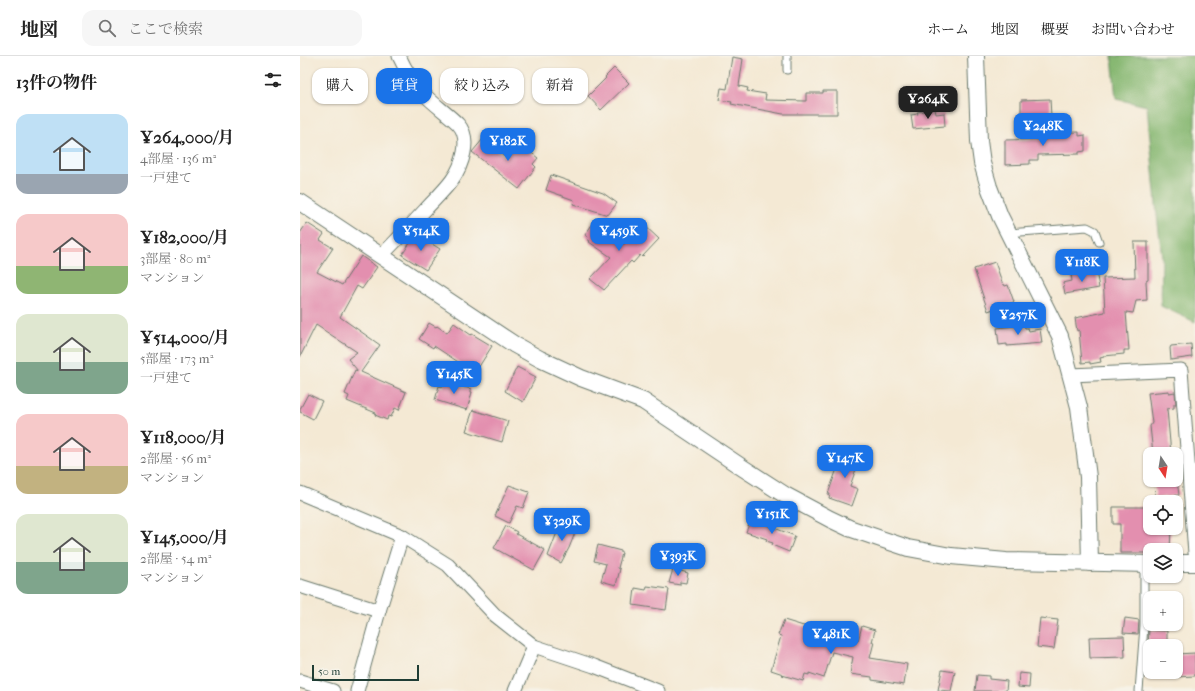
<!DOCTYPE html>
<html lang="ja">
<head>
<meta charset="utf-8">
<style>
	body { margin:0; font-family:"IM FELL French Canon","Noto Serif JP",serif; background:#f6f6f6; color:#222; height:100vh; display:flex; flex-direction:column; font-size:15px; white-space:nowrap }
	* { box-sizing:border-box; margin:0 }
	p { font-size:13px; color:#767676 }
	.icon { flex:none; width:22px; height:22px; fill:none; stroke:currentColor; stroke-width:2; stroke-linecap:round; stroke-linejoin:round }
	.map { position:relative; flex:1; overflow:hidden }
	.sheet { display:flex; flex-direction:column; background:#fff; width:300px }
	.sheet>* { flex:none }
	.banner { position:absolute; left:12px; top:12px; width:380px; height:36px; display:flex; gap:8px }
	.needle { width:26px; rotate:168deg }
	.controls { position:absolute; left:843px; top:391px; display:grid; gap:8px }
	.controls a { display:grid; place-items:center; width:40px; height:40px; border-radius:8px; background:#fff; box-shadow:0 1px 3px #0004; font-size:20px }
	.scale { position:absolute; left:12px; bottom:10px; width:107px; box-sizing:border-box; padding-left:4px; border:2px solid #1f3d34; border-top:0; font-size:11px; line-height:14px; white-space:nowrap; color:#1f3d34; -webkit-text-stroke:3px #f7f3e8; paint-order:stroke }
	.price { position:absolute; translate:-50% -34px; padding:0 9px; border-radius:8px; background:#1a73e8; color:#fff; font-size:13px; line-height:26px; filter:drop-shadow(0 1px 2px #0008) }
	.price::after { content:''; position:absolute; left:50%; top:24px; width:12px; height:9px; margin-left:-6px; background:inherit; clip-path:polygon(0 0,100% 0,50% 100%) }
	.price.on { background:#222; color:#fff }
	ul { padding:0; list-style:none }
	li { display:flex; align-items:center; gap:12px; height:100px; padding:0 16px }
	li span { display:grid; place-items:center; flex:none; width:112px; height:80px; border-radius:12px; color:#555 }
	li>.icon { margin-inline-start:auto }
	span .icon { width:48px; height:48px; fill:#fffc; stroke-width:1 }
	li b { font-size:17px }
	h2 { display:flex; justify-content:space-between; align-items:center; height:48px; padding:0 16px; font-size:17px }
	.pill { padding:0 14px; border-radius:12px; background:#fff; box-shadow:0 1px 3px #0004; font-size:14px; line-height:36px }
	.pill.on { background:#1a73e8; color:#fff }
	header { display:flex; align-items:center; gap:24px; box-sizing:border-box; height:56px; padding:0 20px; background:#fff; border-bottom:1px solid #e0e0e0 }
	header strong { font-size:19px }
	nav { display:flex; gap:22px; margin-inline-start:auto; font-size:14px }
	.search { width:280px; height:36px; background:#f6f6f6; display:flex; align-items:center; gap:10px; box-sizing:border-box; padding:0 14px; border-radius:12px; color:#767676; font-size:15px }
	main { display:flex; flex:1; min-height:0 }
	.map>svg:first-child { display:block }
	.forest { fill:#87b872; stroke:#537a53 }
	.building { fill:#e38faf }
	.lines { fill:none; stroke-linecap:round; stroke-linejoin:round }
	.service-casing { stroke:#6a796c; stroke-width:9 }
	.minor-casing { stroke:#6a796c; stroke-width:15 }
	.tertiary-casing { stroke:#6a796c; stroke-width:18 }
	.service { stroke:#fff; stroke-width:7 }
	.minor { stroke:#fff; stroke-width:13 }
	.tertiary { stroke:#fff; stroke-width:16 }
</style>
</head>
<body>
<header>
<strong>地図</strong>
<div class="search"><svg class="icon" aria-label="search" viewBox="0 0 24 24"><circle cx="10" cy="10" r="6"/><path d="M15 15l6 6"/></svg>ここで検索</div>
<nav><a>ホーム</a><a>地図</a><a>概要</a><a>お問い合わせ</a></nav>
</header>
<main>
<section class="sheet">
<h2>13件の物件<svg class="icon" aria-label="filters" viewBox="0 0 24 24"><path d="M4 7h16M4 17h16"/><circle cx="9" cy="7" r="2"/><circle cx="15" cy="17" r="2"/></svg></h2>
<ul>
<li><span style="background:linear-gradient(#bfe0f5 75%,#9aa5b1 0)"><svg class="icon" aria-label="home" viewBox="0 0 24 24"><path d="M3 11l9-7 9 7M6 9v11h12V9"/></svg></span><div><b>¥264,000/月</b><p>4部屋 · 136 m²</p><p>一戸建て</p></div></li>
<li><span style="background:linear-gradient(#f6c9c9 65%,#8fb573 0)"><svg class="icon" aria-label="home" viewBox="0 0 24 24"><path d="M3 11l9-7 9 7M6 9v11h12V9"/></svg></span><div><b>¥182,000/月</b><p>3部屋 · 80 m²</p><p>マンション</p></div></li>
<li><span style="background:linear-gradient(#dfe7d0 60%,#7fa58c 0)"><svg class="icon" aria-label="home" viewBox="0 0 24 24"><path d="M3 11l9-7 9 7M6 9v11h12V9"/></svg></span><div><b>¥514,000/月</b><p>5部屋 · 173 m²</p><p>一戸建て</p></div></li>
<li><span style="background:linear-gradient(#f6c9c9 65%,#c2b280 0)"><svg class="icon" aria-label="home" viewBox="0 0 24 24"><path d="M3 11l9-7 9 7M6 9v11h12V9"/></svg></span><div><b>¥118,000/月</b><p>2部屋 · 56 m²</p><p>マンション</p></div></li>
<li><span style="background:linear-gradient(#dfe7d0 60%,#7fa58c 0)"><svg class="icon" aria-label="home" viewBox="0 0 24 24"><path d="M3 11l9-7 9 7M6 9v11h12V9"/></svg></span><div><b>¥145,000/月</b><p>2部屋 · 54 m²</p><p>マンション</p></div></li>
</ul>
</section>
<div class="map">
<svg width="895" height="635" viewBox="0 0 895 635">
	<rect width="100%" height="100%" fill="#f7f3e8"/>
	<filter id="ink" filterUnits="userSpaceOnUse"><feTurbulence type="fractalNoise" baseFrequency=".025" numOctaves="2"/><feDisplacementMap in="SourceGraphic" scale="8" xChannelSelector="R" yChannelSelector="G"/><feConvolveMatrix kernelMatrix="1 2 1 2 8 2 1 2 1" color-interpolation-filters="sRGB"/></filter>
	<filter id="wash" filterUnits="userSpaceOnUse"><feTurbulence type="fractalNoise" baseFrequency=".012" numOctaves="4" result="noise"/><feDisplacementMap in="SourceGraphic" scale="16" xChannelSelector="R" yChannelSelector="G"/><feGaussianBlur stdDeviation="0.9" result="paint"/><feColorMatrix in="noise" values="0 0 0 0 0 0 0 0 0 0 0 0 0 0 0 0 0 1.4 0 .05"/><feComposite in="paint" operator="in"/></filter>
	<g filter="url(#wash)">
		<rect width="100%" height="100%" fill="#f4e9d4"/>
		<polygon class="forest" points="812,0 895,0 895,266 861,250 862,201 857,159 847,50 816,43"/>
		<g id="blocks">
			<g class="building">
				<polygon points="432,1 443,3 439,30 448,32 447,35 466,38 465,44 506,45 506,37 523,37 523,35 537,35 537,58 483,58 431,48 432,46 419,44 421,32 427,33"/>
				<polygon points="314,12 329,27 301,54 288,40 306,22 305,21"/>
				<polygon points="750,43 751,60 721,61 721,44"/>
				<polygon points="635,53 636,58 644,57 645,70 613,73 611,59 618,58 617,56"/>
				<polygon points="779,76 779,80 785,79 785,95 779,96 779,98 738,99 738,104 730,104 730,108 705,109 705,84 746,83 745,77"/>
				<polygon points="183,83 204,100 216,85 238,102 233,108 236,111 219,133 172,96"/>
				<polygon points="251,119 303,137 317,147 308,159 273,148 274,144 246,134"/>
				<polygon points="7,167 24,178 20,184 33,192 17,216 42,229 61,200 77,211 62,233 57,230 40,261 80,289 61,316 106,336 99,354 95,352 91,361 88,360 87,364 75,359 76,357 47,345 49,340 45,338 55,314 58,315 48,303 57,296 16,269 0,301 0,177"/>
				<polygon points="293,167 324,188 343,168 359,183 342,201 340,199 333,207 331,205 304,234 290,223 311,201 289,186 290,185 287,183 288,181 285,179"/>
				<polygon points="116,178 140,193 126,214 102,199"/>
				<polygon points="834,186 848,186 848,224 846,225 847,244 836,245 833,257 826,256 829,294 824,294 824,298 804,300 804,301 800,302 801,306 790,308 790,306 782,307 779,274 777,275 775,262 805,256 803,222 835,221"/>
				<polygon points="695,206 703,229 704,228 705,230 708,229 714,246 688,255 674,213"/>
				<polygon points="796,215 799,232 765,238 763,227 772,225 771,219"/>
				<polygon points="129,267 136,271 137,270 147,277 154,267 171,279 172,278 192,290 175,317 134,290 133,292 119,283"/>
				<polygon points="724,269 725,272 728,272 729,275 740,273 742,287 707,290 707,288 699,289 697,272"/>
				<polygon points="891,288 892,301 871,304 870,292 871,290"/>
				<polygon points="217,311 236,321 223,346 205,335"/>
				<polygon points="145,325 171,333 171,336 172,336 167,354 135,344 139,330 143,331"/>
				<polygon points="869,335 869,337 875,336 876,348 874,348 874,352 867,353 871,398 853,398 850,370 852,367 848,337"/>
				<polygon points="8,338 22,345 13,363 0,356 0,353"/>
				<polygon points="173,354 208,365 202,386 166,375"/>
				<polygon points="544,393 561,399 550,430 558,433 552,450 529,442 530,438 528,438"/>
				<polygon points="854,424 877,424 879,439 855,442"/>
				<polygon points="209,429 229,436 223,452 217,450 209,467 195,460"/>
				<polygon points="813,451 850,451 850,472 871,472 870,494 850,494 850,497 820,497 820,468 813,468"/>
				<polygon points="451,463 495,480 489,496 472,489 473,487 466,485 467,483 446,476"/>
				<polygon points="261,466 277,472 269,492 261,507 248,500"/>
				<polygon points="206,470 217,476 216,478 245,494 234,514 194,492"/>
				<polygon points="298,489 321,495 321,497 322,497 318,512 320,513 316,529 301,525 306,508 294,505"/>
				<polygon points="373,513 388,517 386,527 380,526 380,529 369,527"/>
				<polygon points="347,530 369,533 366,554 333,549 335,532 346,534"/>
				<polygon points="740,562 758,564 754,593 737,591"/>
				<polygon points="825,562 839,564 838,578 823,577"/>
				<polygon points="484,564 536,580 558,585 562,570 575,574 572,586 574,586 570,602 607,608 604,629 572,624 572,621 550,618 553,601 532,596 524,622 509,617 509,619 505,618 503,625 482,619 483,618 471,614 481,580 478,579"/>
				<polygon points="849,574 867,575 867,590 848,590"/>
				<polygon points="824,580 825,601 790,602 789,581"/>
				<polygon points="895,597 895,620 876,621 876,598"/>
				<polygon points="642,614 655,616 651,635 638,634"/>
				<polygon points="719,617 730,618 729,632 718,631"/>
				<polygon points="677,619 689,620 689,623 707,625 706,635 675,635"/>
			</g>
		</g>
	</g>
	<g filter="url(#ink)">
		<use href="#blocks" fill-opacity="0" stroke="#6a796c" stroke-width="1"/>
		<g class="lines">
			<defs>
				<g id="service">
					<polyline points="487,14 487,0"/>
					<polyline points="709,177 787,171 795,175 799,186"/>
					<polyline points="839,635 844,570 844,508"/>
				</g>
				<g id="minor">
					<path d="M81,200C96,185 111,169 125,154C134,144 144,135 152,124C162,110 172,83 158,68C147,57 133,48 122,36C112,25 105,13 99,0"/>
					<polyline points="771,319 881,314 895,497"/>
					<polyline points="0,437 102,480 148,509 196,560 234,590 294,610 358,635"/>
					<polyline points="0,530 79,555"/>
					<polyline points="0,625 33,635"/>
					<polyline points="57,635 79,555 102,480"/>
					<polyline points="215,635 234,590"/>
				</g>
				<g id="tertiary">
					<polyline points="676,0 679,85 682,107 689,131 700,160 760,280 779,351 788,421 790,507"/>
					<polyline points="0,146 215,289 240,303 281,322 343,345 443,412 485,439 530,463 549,472 581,483 608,492 651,500 706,505 850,508"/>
					<polyline points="876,507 895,507"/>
				</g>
			</defs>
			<use href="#service" class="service-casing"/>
			<use href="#minor" class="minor-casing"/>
			<use href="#tertiary" class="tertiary-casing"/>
			<use href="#service" class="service"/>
			<use href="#minor" class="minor"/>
			<use href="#tertiary" class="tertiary"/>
		</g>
	</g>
</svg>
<div class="controls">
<a><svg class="needle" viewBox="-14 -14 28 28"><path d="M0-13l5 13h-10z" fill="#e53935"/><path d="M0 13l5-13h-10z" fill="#767676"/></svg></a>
<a><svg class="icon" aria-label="locate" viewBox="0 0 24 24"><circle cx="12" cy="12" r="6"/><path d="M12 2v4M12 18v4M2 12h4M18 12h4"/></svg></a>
<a><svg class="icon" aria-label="layers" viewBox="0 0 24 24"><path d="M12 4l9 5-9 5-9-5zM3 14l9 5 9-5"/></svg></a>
<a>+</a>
<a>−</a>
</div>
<div class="scale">50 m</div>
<b class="price on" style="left:628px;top:64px">¥264K</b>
<b class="price" style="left:743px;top:91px">¥248K</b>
<b class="price" style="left:208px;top:106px">¥182K</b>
<b class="price" style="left:121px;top:196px">¥514K</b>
<b class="price" style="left:319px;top:196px">¥459K</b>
<b class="price" style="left:782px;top:227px">¥118K</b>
<b class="price" style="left:718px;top:280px">¥257K</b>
<b class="price" style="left:154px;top:339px">¥145K</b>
<b class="price" style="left:545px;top:423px">¥147K</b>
<b class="price" style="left:472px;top:479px">¥151K</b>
<b class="price" style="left:262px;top:486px">¥329K</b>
<b class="price" style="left:378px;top:521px">¥393K</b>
<b class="price" style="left:531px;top:599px">¥481K</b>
<div class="banner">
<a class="pill">購入</a>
<a class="pill on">賃貸</a>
<a class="pill">絞り込み</a>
<a class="pill">新着</a>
</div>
</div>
</main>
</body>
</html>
